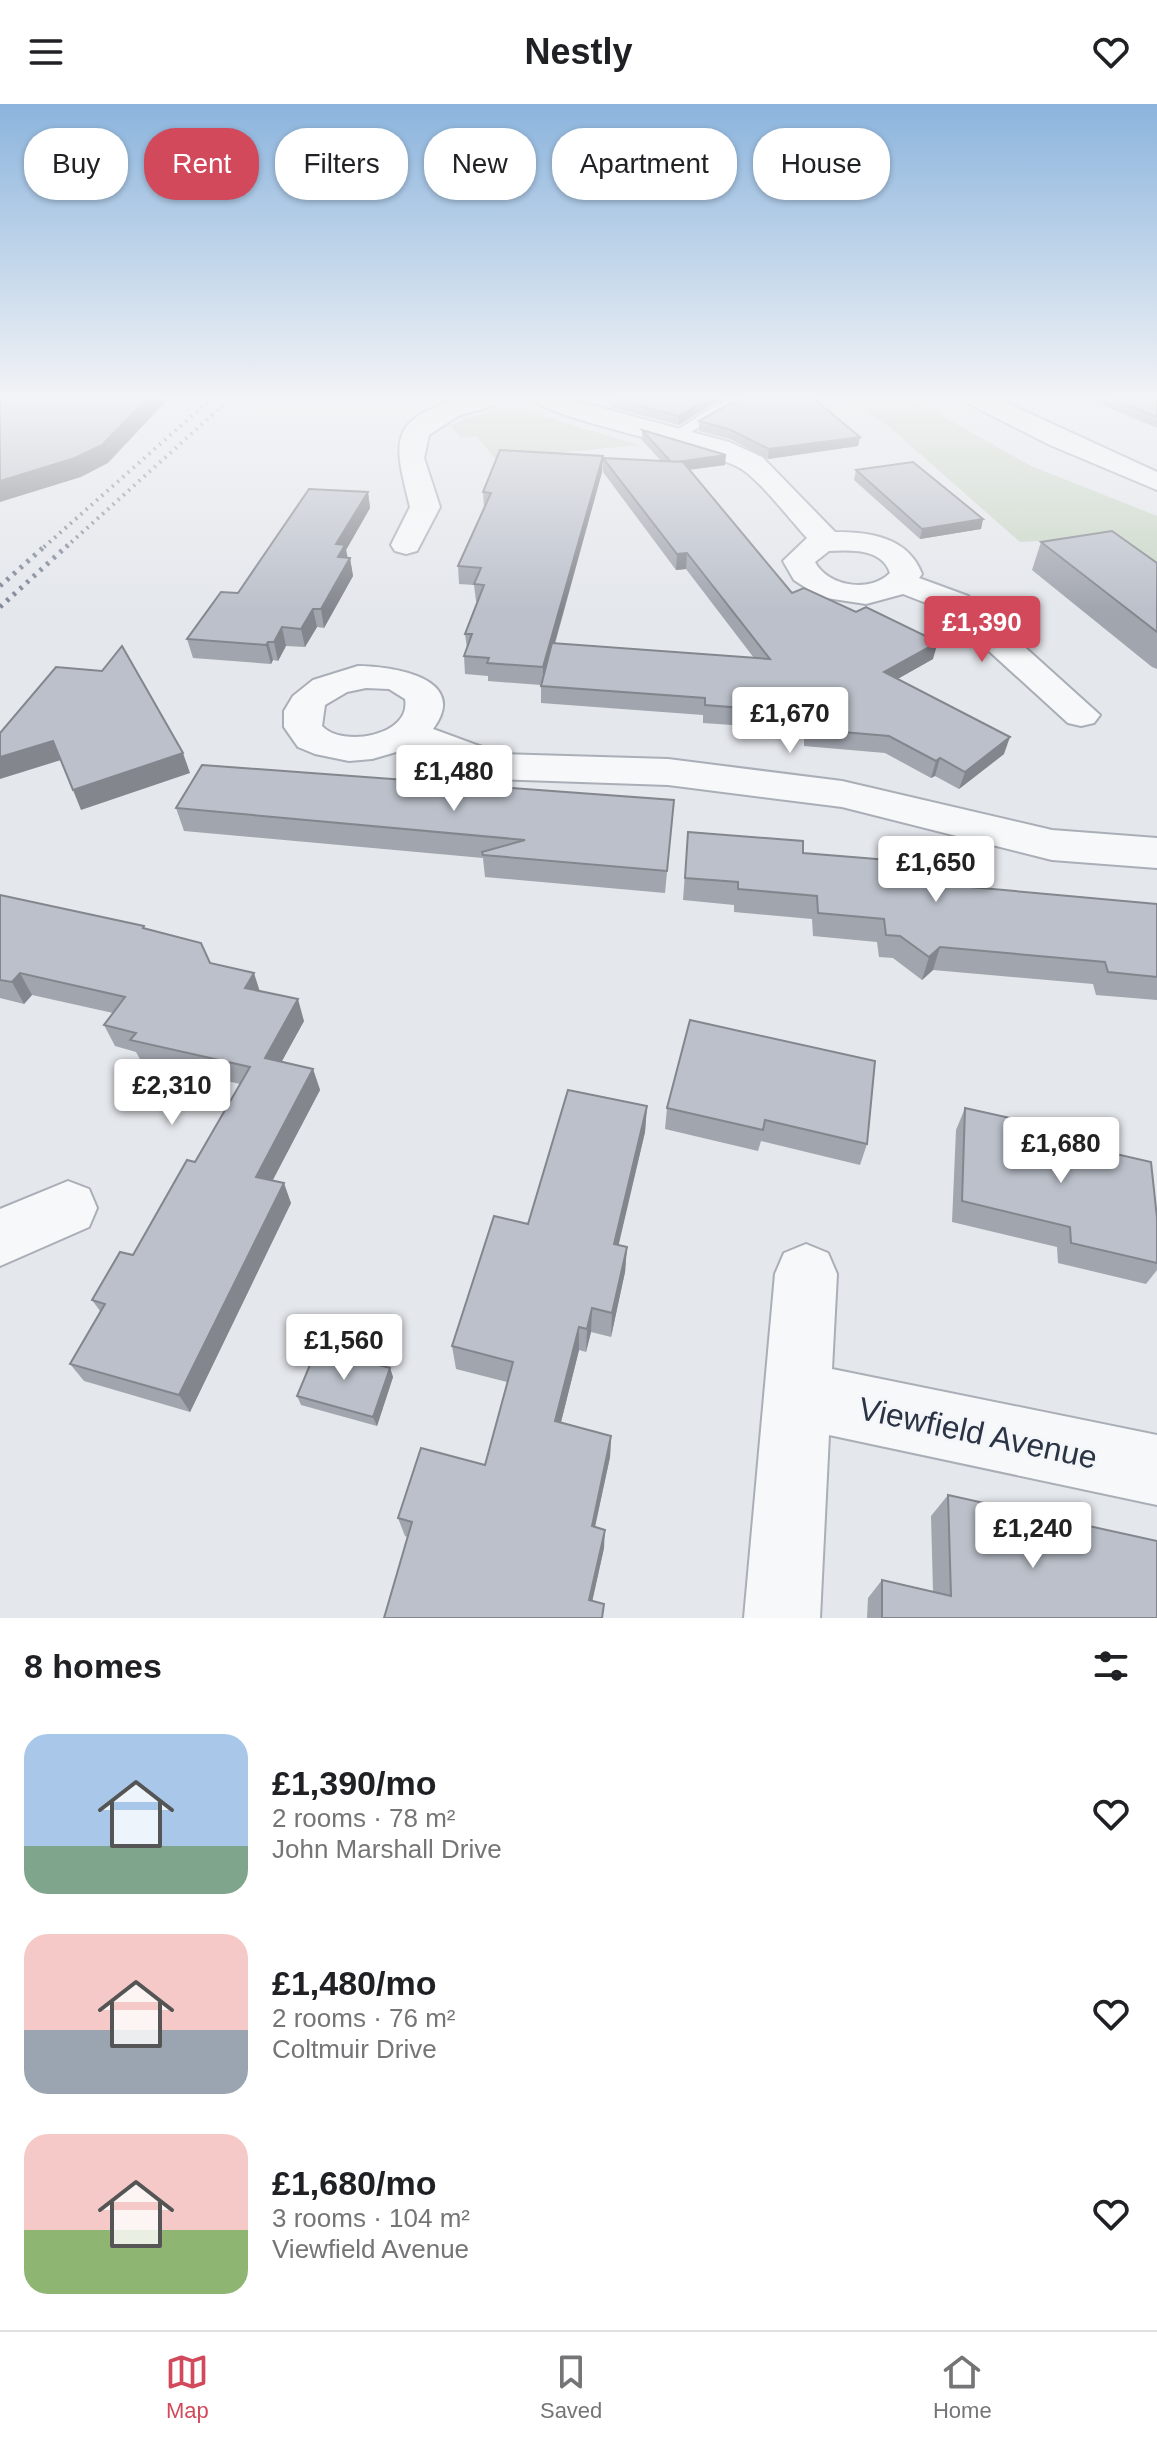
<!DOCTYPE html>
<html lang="en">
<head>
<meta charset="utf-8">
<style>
	body { margin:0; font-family:Arial,sans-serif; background:#f6f6f6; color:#202124; height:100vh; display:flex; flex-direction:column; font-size:30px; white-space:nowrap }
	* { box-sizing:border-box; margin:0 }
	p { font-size:26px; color:#757577 }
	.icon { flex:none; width:44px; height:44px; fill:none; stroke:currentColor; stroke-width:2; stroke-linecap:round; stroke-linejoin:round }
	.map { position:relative; height:1514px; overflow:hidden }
	.details { display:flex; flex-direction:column; background:#fff; flex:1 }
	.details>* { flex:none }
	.top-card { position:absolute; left:24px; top:24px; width:1110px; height:72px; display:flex; gap:16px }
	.price { position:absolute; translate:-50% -68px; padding:0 18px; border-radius:8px; background:#fff; color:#222; font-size:26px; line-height:52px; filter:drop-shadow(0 2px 4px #0008) }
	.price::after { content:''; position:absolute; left:50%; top:48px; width:24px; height:18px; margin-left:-12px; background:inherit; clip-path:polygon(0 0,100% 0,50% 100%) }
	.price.current { background:#d1495b; color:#fff }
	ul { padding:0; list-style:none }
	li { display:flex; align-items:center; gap:24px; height:200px; padding:0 24px }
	li span { display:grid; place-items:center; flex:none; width:224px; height:160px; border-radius:24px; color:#555 }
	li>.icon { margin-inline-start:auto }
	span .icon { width:96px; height:96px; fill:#fffc; stroke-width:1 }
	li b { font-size:34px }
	h2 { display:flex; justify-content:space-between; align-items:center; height:96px; padding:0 24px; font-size:34px }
	.tag { padding:0 28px; border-radius:32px; background:#fff; box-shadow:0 2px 6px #0004; font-size:28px; line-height:72px }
	.tag.current { background:#d1495b; color:#fff }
	header { display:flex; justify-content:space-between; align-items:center; height:104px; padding:0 24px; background:#fff; font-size:36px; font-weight:800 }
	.tab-bar { display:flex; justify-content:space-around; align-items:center; height:112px; border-top:2px solid #e0e0e0; background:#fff; font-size:22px; color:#757577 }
	.tab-bar a { display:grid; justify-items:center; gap:4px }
	.tab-bar .current { color:#d1495b }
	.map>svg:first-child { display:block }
	.green { fill:#c9d6c5 }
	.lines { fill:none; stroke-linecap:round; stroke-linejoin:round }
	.service-casing { stroke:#a9aeb7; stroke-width:4 }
	.minor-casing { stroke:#a9aeb7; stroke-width:4 }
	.service { fill:#f7f8fa; fill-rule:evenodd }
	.minor { fill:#f7f8fa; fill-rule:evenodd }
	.rail-far1 { stroke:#7d8696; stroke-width:4; stroke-dasharray:2 5; stroke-linecap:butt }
	.rail { stroke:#7d8696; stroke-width:5; stroke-dasharray:3 6; stroke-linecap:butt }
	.wall { fill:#a1a5ae }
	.shaded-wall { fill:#83868d }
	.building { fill:#bbc0ca; stroke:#83868d; stroke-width:2 }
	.labels { text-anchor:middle; stroke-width:6; stroke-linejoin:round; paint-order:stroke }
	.near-street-label { font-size:32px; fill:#2b3445; stroke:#f4f6f9 }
</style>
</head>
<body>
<header><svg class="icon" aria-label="menu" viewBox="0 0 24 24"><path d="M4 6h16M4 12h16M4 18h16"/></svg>Nestly<svg class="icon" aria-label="heart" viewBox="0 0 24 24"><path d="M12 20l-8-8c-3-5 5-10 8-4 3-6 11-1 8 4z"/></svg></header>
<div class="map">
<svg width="1157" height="1514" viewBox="0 0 1157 1514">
	<rect width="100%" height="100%" fill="#e4e7ec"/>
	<g class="green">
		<polygon points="845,295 912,295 1031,362 1157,412 1157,462 1095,434 1020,438 886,320"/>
		<polygon points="512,304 522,306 639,341 495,355 477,332 461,334 450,322 468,313"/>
	</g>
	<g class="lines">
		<defs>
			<polygon id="service" points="741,295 769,295 727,306 678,336 673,337 666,333 718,300"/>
			<g id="minor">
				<path d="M459,295H501L498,300L458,312L429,331L424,354L440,403L417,447L406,450L395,447L391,441L410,403C395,341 385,316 459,295Z"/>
				<path d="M534,295H568L729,338L762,353L835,428C870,428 908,433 922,470L919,474L968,492L1100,611L1094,619L1081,622L1068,619L944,506L903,490L866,500L820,493L794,476L783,457L807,434C790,416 758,373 738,363C701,343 548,315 534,295ZM829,447C850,446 882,444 890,469C871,489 828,483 815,458Z"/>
				<polygon points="966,295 998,295 1157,368 1157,386 1050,341 969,300"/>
				<path d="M358,562C392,562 471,574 433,625L501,650L668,655L842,677L1052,726L1157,734V764L1052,756L842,703L668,681L497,675L410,644L372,655L349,657L315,650L298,643L284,623V607L293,592L313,576ZM366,584L389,585L405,595C412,632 342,644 322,622L325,601L347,588Z"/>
				<polygon points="68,1077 89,1085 97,1104 89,1123 0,1162 0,1105"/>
				<polygon points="806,1140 828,1149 837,1170 832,1265 1157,1331 1157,1401 829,1331 820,1514 744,1514 775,1170 784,1149"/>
			</g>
		</defs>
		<use href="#service" class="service-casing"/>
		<use href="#minor" class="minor-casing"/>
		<use href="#service" class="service"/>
		<use href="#minor" class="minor"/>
		<g class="rail-far1">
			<polyline points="44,443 211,295"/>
			<polyline points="66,443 230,295"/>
		</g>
		<g class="rail">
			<polyline points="0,482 46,441"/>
			<polyline points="0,503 68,441"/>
		</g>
	</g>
	<g class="wall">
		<polygon points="605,295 726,295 717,297 679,321 613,304"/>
		<polygon points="1088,295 1157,295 1157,324"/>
		<polygon points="699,317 860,333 858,342 768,355 730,335 699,327"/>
		<polygon points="642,326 725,361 689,366 792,489 933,555 897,575 1004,650 959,685 935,672 931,674 885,649 804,642 804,626 703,619 703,611 541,599 541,581 488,577 488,572 465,570 464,552 467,544 465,530 477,498 476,497 474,481 459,480 458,462 484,404 483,388 603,352 602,368 555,540 754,554 686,465 676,466 603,368 603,354 661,357 642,336"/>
		<polygon points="856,366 983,415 981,425 920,435 854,376"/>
		<polygon points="368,388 370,404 346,446 348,454 350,454 353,472 324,524 317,523 305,543 286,542 278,557 273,556 271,560 193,554 187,535 238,489"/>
		<polygon points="1041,438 1157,459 1157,565 1152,563 1032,466"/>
		<polygon points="674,696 665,789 485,773 483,754 184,727 176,704"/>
		<polygon points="688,728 803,749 937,780 1157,800 1157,896 1096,891 1093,880 933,866 922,876 893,854 879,853 877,838 813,832 812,815 734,808 734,801 683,796"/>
		<polygon points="0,791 146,825 260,887 304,917 282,957 313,965 320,986 272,1077 291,1099 190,1308 84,1277 70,1260 100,1207 92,1196 133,1151 195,1058 240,980 141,957 136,948 115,942 104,921 113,909 32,891 24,900 0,894"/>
		<polygon points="690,916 867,1040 860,1061 761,1037 758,1047 665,1025 667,1004"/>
		<polygon points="647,1002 645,1028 618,1141 627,1143 625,1168 611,1233 591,1228 586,1248 579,1246 561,1318 611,1332 610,1353 595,1423 604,1444 592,1497 603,1514 405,1432 398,1414 485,1361 507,1278 456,1265 452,1242 528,1120"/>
		<polygon points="965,1004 1046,1034 1157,1114 1157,1166 1146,1180 1058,1159 1057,1143 952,1118 956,1026"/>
		<polygon points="390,1264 393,1273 377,1322 301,1301 297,1292"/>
		<polygon points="948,1391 1157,1514 867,1514 868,1494 882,1476 933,1487 931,1412"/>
	</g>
	<g class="shaded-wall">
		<polygon points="147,295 168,295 108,359 81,373 0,398 0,377"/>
		<polygon points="706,295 726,295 717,297 679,321 679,312"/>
		<polygon points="860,333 858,342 768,355 769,345"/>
		<polygon points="726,351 725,361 671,368 672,359"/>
		<polygon points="603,352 602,368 543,581 543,563"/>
		<polygon points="368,388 370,404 346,446 348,457 350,454 353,472 324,524 321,505 336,440"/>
		<polygon points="983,415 981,425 920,435 922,425"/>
		<polygon points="687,449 686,465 676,466 677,450"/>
		<polygon points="313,505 317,523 305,543 301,525"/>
		<polygon points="282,523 286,542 278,557 274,538"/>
		<polygon points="268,538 273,556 271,560 266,541"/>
		<polygon points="938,538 933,555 880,585 884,568"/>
		<polygon points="1010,633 1004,650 959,685 965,668"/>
		<polygon points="53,637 61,656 0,675 0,653"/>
		<polygon points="183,649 190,669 81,706 73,686"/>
		<polygon points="940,654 935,672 931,674 936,657"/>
		<polygon points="940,843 933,866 922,876 929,853"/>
		<polygon points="20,869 32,891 24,900 12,878"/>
		<polygon points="254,869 261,891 245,884"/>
		<polygon points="298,895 304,917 272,975 265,954"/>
		<polygon points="313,965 320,986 264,1093 256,1073"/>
		<polygon points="647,1002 645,1028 613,1165 614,1140"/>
		<polygon points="284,1079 291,1099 190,1308 179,1291"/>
		<polygon points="627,1143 625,1168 611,1233 612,1209"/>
		<polygon points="592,1204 591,1228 586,1248 587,1225"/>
		<polygon points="579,1223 579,1246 556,1338 555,1317"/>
		<polygon points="390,1264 393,1273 377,1322 373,1313"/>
		<polygon points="611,1332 610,1353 591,1441 592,1422"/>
		<polygon points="605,1426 604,1444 589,1512 589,1496"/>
	</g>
	<g class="building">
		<polygon points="0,295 147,295 102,341 75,354 0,377"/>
		<polygon points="615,295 706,295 679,312"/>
		<polygon points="746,295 814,295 860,333 769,345 731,326 699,317 729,300"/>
		<polygon points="1113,295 1157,295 1157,313"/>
		<polygon points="642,326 726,351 677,358 671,358"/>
		<polygon points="500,346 603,352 543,563 487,559 489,554 464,552 472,530 465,530 484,481 474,480 481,464 458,462 491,389 483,388"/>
		<polygon points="603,354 683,358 792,489 804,484 856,508 866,503 938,538 884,568 1010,633 965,668 940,654 936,657 889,632 808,625 807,609 705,601 705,594 541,582 552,539 770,555 687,449 677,450"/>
		<polygon points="913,358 983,415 922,425 856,366"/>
		<polygon points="309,385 368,388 336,440 345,441 338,453 350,454 321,505 313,505 301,525 282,523 274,538 268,538 266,541 187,535 221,488 238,489"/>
		<polygon points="1112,427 1157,459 1157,528 1041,438"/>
		<polygon points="122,542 183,649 73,686 53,637 0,653 0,629 56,563 102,567"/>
		<polygon points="202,661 674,696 667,767 483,751 482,748 525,736 176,704"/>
		<polygon points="688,728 803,737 803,749 901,757 908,743 935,768 937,780 1157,800 1157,873 1108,868 1105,858 940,843 929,853 900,832 886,831 884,815 818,809 817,792 738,785 738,778 685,774"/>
		<polygon points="0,791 144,822 143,824 201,839 210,859 254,869 245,884 298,895 265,954 313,965 256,1073 284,1079 179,1291 70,1260 105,1200 92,1196 120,1148 133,1151 187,1056 195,1058 250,963 130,936 136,929 104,921 125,893 20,869 12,878 0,876"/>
		<polygon points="690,916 875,957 867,1040 765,1016 763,1026 667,1004"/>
		<polygon points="568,986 647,1002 614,1140 627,1143 612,1209 592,1204 587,1225 579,1223 555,1317 611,1332 592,1422 605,1426 589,1496 604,1500 602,1514 384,1514 412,1418 398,1414 421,1344 485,1361 513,1258 452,1242 494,1112 528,1120"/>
		<polygon points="965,1004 1046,1022 1046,1034 1151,1058 1157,1114 1157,1159 1071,1139 1070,1123 962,1097"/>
		<polygon points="317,1244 390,1264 373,1313 297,1292"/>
		<polygon points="948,1391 1157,1437 1157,1514 882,1514 882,1476 951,1492"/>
	</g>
	<linearGradient id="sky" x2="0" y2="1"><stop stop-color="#8bb4dd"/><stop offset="0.58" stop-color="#f3f4f6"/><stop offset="1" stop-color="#f3f4f6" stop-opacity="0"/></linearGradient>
	<rect width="1157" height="507" fill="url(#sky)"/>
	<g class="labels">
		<g class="near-street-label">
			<text transform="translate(978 1329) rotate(12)" y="11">Viewfield Avenue</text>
		</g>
	</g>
</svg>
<b class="price current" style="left:982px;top:560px">£1,390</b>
<b class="price" style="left:790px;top:651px">£1,670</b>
<b class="price" style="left:454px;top:709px">£1,480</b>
<b class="price" style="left:936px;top:800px">£1,650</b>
<b class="price" style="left:172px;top:1023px">£2,310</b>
<b class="price" style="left:1061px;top:1081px">£1,680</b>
<b class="price" style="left:344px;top:1278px">£1,560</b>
<b class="price" style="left:1033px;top:1466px">£1,240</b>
<div class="top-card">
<a class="tag">Buy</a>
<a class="tag current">Rent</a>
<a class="tag">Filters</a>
<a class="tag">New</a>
<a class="tag">Apartment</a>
<a class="tag">House</a>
</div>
</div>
<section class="details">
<h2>8 homes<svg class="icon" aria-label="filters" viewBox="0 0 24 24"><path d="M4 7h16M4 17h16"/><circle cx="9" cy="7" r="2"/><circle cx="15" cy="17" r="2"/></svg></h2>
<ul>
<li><span style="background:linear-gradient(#a9c7e8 70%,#7fa58c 0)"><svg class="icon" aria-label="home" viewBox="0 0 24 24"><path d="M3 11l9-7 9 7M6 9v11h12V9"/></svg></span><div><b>£1,390/mo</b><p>2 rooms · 78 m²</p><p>John Marshall Drive</p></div><svg class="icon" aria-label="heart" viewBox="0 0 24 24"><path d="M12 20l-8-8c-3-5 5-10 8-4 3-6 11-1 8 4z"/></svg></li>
<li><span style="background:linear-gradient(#f6c9c9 60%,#9aa5b1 0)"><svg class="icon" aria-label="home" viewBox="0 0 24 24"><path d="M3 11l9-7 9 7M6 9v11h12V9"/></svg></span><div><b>£1,480/mo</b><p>2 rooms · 76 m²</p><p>Coltmuir Drive</p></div><svg class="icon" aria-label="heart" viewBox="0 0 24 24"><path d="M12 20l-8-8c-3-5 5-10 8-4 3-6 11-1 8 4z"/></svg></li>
<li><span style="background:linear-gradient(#f6c9c9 60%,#8fb573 0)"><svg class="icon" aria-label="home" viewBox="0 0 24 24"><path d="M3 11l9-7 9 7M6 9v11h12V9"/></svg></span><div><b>£1,680/mo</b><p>3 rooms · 104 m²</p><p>Viewfield Avenue</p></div><svg class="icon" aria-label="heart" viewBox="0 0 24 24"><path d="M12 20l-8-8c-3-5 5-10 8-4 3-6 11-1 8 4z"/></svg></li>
</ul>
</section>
<nav class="tab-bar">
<a class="current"><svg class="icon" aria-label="map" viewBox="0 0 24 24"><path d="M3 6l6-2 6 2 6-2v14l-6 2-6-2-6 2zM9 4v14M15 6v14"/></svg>Map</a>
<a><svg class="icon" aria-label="saved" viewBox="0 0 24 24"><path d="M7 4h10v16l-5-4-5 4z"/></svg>Saved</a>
<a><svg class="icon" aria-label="home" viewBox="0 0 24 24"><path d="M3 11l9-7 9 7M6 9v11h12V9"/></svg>Home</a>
</nav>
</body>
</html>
